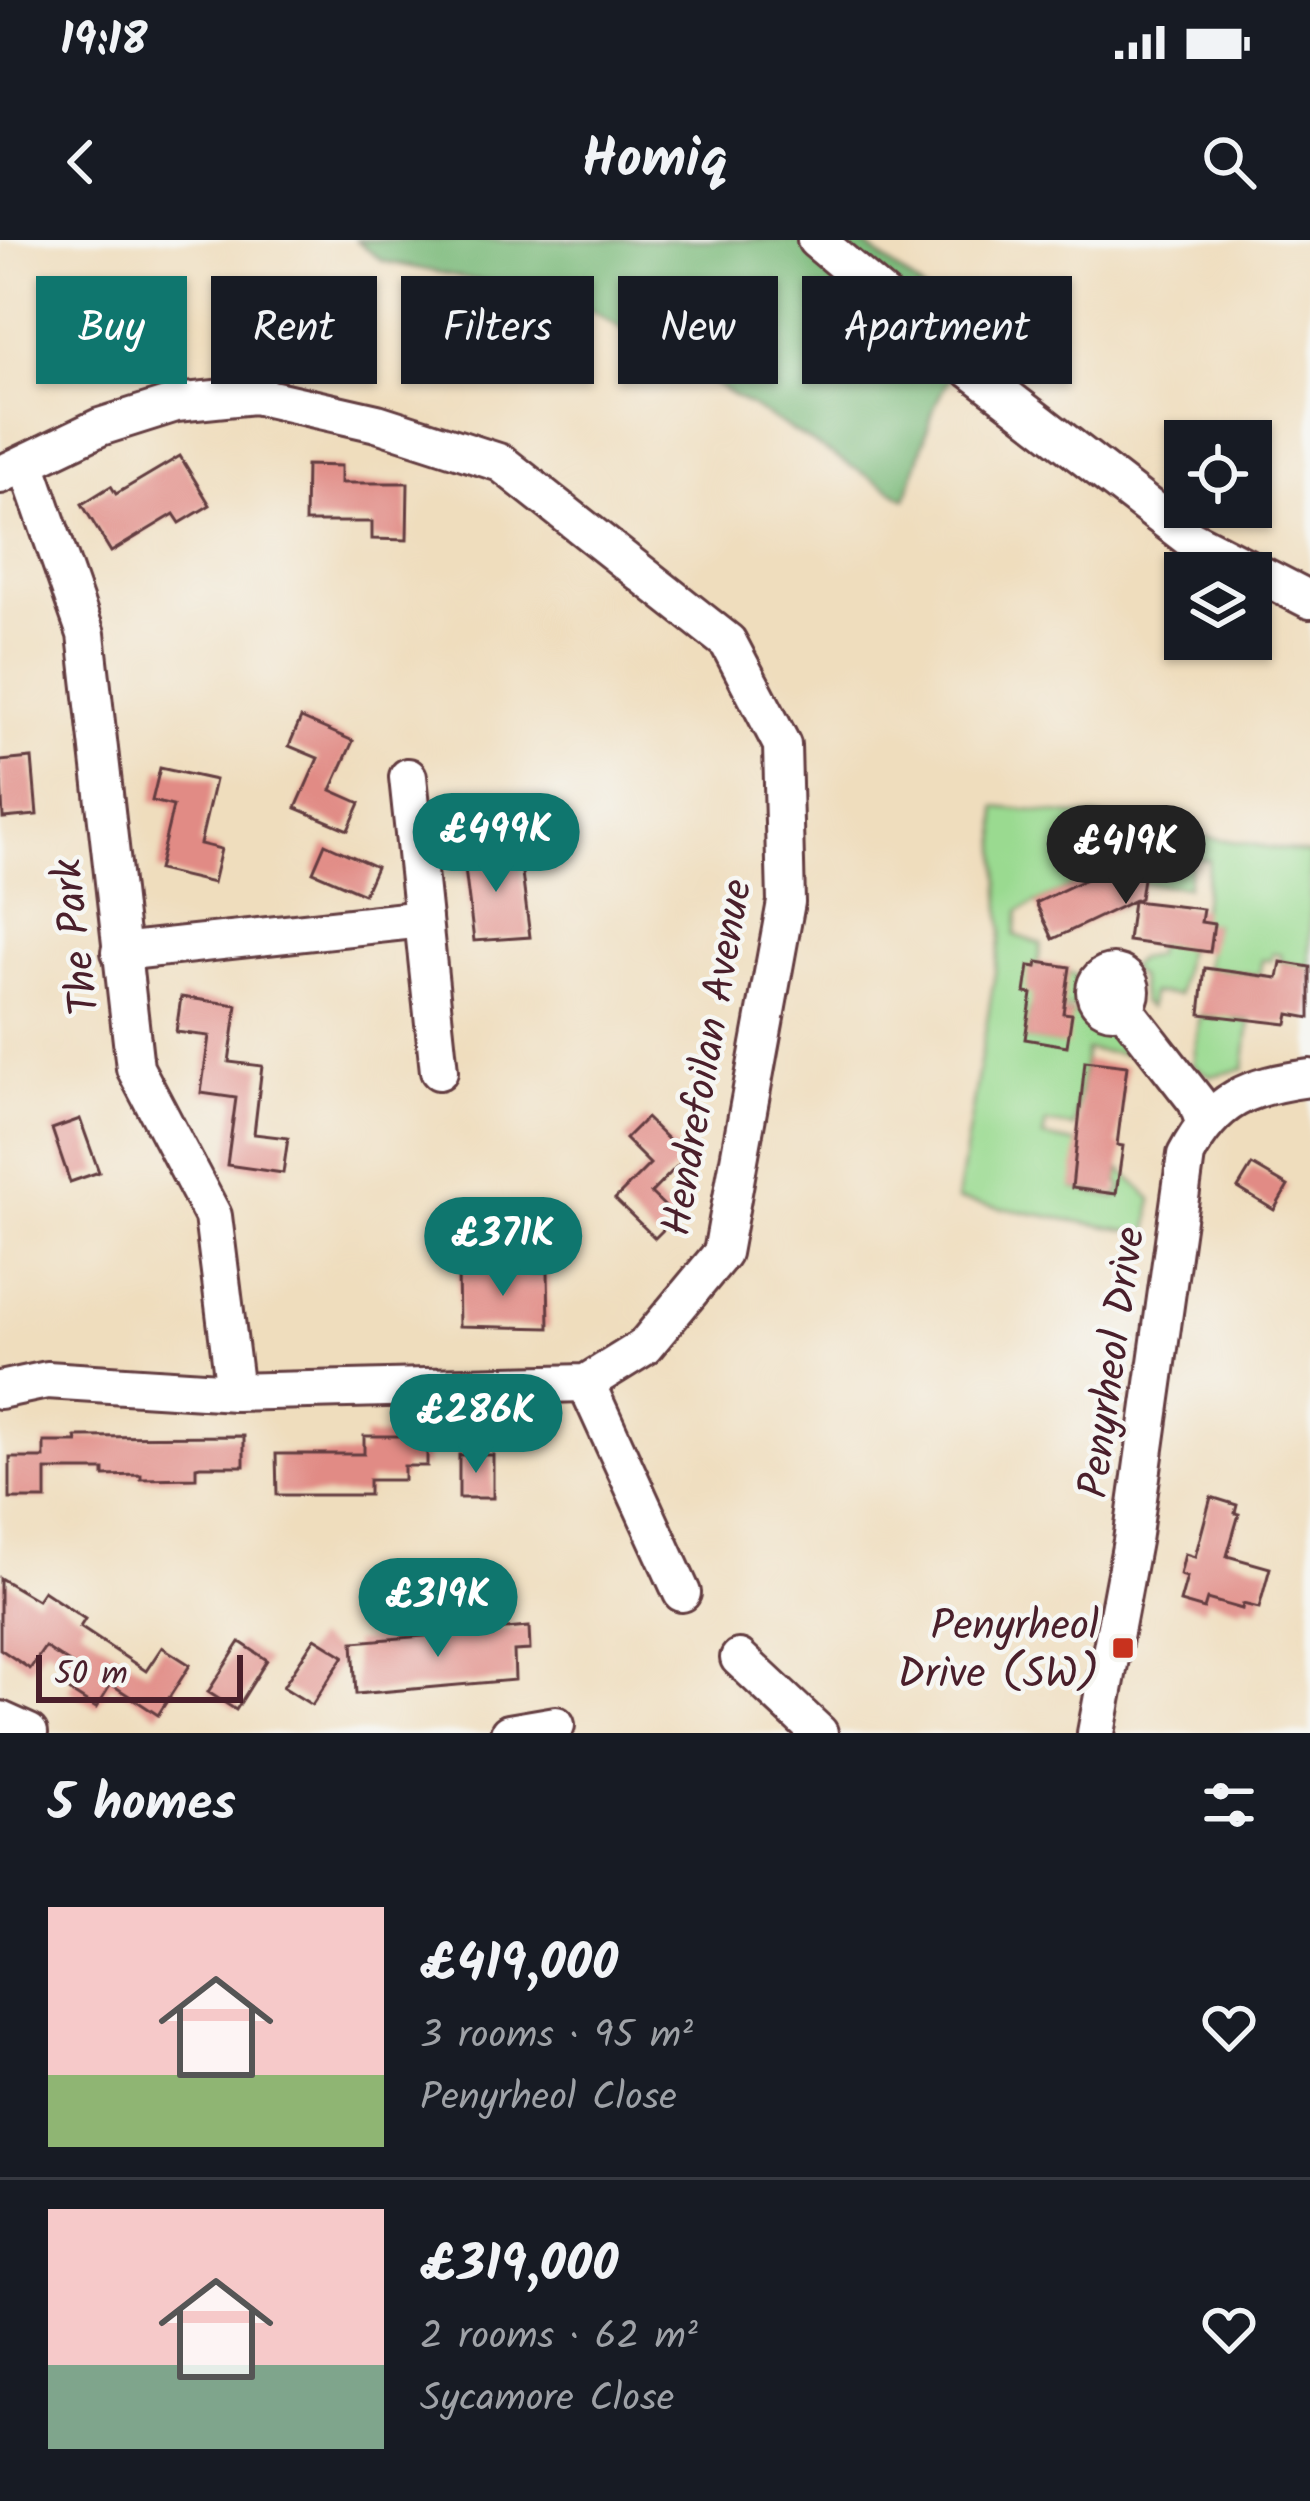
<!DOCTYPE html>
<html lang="en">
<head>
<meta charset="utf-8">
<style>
	body { margin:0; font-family:Kalam,sans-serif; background:#242831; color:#f1f3f6; height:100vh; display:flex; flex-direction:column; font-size:45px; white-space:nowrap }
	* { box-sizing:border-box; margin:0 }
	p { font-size:39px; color:#9ea1a6 }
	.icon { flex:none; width:66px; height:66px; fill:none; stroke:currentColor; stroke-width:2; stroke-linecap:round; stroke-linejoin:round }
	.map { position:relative; height:1493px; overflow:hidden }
	.details { display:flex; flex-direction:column; background:#171b24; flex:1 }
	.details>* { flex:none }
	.hud { position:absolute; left:36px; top:36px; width:1239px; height:108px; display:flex; gap:24px }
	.tools { position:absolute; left:1164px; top:180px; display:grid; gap:24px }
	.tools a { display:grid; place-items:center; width:108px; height:108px; border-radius:0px; background:#171b24; box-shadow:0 3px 9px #0004; font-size:60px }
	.scale { position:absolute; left:36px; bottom:30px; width:207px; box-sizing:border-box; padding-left:12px; border:6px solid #4a1f2b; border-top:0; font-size:33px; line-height:42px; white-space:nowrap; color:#4a1f2b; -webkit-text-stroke:9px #f6f6f2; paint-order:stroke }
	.price { position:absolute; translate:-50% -102px; padding:0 27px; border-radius:42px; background:#0f766e; color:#fff; font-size:39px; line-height:78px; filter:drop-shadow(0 3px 6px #0008) }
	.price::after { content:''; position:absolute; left:50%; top:72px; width:36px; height:27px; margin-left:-18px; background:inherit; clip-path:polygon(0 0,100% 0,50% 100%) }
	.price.active { background:#222; color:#fff }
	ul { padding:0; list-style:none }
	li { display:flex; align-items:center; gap:36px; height:300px; padding:0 48px }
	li+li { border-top:3px solid #363941 }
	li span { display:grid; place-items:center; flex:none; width:336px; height:240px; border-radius:0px; color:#555 }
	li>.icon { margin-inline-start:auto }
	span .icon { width:144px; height:144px; fill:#fffc; stroke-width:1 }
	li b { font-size:51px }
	h2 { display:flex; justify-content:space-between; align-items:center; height:144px; padding:0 48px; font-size:51px }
	.tag { padding:0 42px; border-radius:0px; background:#171b24; box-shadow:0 3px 9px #0004; font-size:42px; line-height:108px }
	.tag.active { background:#0f766e; color:#fff }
	.status { display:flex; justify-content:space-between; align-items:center; height:84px; padding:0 60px; background:#171b24; direction:ltr }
	.status svg { height:33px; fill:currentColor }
	header { display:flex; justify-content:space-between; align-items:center; height:156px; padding:0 48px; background:#171b24; font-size:54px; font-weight:700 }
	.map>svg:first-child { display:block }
	.green { fill:#9ada90; stroke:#727c5e; stroke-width:3; fill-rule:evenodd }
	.forest { fill:#7bba7a; stroke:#626c52; stroke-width:3 }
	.building { fill:#e18b85 }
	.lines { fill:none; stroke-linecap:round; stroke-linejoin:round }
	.minor-casing { stroke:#633c41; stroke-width:42 }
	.minor { stroke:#fff; stroke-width:36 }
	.poi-dot { fill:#c8321e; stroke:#f6f6f2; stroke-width:4.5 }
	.labels { text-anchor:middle; stroke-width:9; stroke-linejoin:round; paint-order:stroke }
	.street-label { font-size:42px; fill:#4a1f2b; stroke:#f6f6f2 }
	.poi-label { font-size:42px; fill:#4a1f2b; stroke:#f6f6f2; text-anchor:end }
</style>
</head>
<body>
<div class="status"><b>19:18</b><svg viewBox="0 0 49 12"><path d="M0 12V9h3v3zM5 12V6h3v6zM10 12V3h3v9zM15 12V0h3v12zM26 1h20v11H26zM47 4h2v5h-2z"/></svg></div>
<header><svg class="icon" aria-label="back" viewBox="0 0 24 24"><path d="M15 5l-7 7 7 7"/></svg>Homiq<svg class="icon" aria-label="search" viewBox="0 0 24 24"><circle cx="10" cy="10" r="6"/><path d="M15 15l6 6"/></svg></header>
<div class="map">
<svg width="1310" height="1493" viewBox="0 0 1310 1493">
	<rect width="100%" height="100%" fill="#f6f6f2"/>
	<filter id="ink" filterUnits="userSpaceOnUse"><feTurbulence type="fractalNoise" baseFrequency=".00833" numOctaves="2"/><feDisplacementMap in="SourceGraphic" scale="24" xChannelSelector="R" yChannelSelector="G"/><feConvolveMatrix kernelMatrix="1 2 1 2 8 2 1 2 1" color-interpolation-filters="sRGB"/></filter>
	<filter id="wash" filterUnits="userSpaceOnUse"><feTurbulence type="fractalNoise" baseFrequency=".004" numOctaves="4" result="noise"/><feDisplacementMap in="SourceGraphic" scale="48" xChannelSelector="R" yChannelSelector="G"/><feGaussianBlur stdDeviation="2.7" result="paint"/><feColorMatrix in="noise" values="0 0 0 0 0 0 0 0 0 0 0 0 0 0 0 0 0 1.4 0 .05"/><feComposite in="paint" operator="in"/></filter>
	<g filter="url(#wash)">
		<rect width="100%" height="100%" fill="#efddbd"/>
		<g class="green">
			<path d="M996,567L1172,585V591L1310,614V743L1302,726L1281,722V714L1273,713L1271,720H1262L1259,735L1205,728L1214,684L1200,682L1209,620L1192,618L1187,647L1142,643L1147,613L1115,606L1110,637L1093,636L1019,671L1015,695L1041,704L1037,727H1029L1069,732L1085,741L1084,767L1042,768L1114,781L1143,816L1086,810L1074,887L1046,883L1043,897L1079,904L1073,948L1116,958L1122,946L1118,942L1120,929L1152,959L1148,994L957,960L1002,691ZM1030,769L1071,774L1059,804L1026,799Z"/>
			<polygon points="1156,698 1186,708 1178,755 1151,753 1149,768 1142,763 1139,738 1129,728 1137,719 1155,716"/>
			<polygon points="1217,765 1235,767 1234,779 1250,781 1244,829 1211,836 1193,825 1200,776 1215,778"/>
		</g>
		<path class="forest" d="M356,0H858C898,30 941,59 968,101L935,165L906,259L574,60L382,21Z"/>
		<g id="blocks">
			<g class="building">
				<polygon points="180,216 210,265 180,283 174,274 111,312 82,264 111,246 116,254"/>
				<polygon points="306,225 341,226 341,243 408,243 407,300 372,299 372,282 305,282"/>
				<polygon points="301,478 353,501 331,550 360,563 348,590 296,568 318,518 289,506"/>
				<polygon points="32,518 37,575 3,578 0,521"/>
				<polygon points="160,528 215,540 200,604 221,609 213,643 158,630 173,566 152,561"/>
				<polygon points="325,604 376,627 364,654 313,632"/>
				<polygon points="1114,607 1147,612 1140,658 1134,661 1203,669 1201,682 1214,684 1210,712 1128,701 1133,661 1053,699 1036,663 1111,627"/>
				<polygon points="519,609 530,697 474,701 463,613"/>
				<polygon points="1038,722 1070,727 1063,773 1072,774 1067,806 1025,799 1032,754 1025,753 1029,726 1037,727"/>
				<polygon points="1281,722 1310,727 1310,778 1289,774 1287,784 1200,774 1205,728 1278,738"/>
				<polygon points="181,757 237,765 229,822 262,826 254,894 288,898 283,933 227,925 236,858 201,853 209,796 176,792"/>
				<polygon points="1085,821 1127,826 1117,905 1123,906 1116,954 1072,948"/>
				<polygon points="646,878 686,917 651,953 676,977 655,998 615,959 650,924 625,899"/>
				<polygon points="80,879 99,932 70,942 52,889"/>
				<polygon points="1252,925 1288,946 1274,970 1238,948"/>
				<polygon points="458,1030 548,1032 549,1088 459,1086"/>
				<polygon points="244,1196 244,1226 200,1226 196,1227 196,1238 141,1239 141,1235 104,1236 104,1230 46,1230 46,1259 10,1259 10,1218 44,1218 44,1202 77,1202 76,1197"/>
				<polygon points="364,1196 427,1196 427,1226 404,1226 404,1240 369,1240 369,1255 277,1255 276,1214 364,1214"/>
				<rect x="459" y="1215" width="34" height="43"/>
				<polygon points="1211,1257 1237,1265 1235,1273 1239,1274 1227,1316 1270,1328 1259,1368 1243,1364 1242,1369 1207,1359 1204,1369 1180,1362 1187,1337 1180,1335 1185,1314 1195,1317"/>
				<polygon points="0,1338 37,1360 43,1351 85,1379 80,1387 146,1431 162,1407 190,1425 158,1475 111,1444 96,1468 68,1450 80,1430 45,1407 30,1429 0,1409"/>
				<polygon points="529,1387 530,1410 514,1411 515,1440 356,1454 353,1402"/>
				<polygon points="315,1398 344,1416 312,1465 283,1447"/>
				<polygon points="240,1402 267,1420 236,1470 208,1452"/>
			</g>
		</g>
	</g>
	<g filter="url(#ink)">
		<use href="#blocks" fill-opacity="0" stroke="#633c41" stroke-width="3"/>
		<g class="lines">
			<defs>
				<g id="minor">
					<polyline points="816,0 970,129 1189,298 1310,360"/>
					<polyline points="26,223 86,394 135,828 213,976 235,1152"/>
					<polyline points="0,235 100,187 176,163 254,155 377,183 501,223 728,402 782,505 786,662 722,1013 644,1107 586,1143 235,1152 47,1140 0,1150"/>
					<polyline points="423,679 439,831"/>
					<polyline points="120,712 423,679 408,537"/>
					<circle cx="1113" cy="751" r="18"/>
					<polyline points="1123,767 1197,862 1204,882"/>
					<polyline points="586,1143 682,1353"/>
					<polyline points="739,1418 819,1493"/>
					<polyline points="0,1480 29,1493"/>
					<polyline points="509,1493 556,1485"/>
					<path d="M1096,1493L1132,1301L1186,915C1215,859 1248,846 1310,838"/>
				</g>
			</defs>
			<use href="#minor" class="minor-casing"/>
			<use href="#minor" class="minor"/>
		</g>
	</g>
	<rect class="poi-dot" x="1111" y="1396" width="24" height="24" rx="6"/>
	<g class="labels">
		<g class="street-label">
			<text transform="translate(74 697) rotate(-97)" y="15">The Park</text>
			<text transform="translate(705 817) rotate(-80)" y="15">Hendrefoilan Avenue</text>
			<text transform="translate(1110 1122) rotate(-82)" y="15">Penyrheol Drive</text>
		</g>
		<g class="poi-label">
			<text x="1099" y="1399">Penyrheol<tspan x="1099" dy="48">Drive (SW)</tspan></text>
		</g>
	</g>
</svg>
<div class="tools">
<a><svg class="icon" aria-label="locate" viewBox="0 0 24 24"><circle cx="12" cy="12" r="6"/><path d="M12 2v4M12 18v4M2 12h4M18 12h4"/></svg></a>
<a><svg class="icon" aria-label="layers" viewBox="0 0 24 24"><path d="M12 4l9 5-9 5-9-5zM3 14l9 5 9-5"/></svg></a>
</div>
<div class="scale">50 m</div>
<b class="price" style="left:496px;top:655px">£499K</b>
<b class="price active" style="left:1126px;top:667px">£419K</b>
<b class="price" style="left:503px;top:1059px">£371K</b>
<b class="price" style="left:476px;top:1236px">£286K</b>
<b class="price" style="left:438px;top:1420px">£319K</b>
<div class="hud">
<a class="tag active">Buy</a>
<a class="tag">Rent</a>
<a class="tag">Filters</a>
<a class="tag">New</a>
<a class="tag">Apartment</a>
</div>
</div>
<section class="details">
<h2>5 homes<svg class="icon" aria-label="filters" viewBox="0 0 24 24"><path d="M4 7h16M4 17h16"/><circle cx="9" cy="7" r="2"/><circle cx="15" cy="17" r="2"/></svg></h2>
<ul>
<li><span style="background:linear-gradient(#f6c9c9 70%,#8fb573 0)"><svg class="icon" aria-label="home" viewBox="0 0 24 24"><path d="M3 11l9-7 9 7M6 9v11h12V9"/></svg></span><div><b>£419,000</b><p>3 rooms · 95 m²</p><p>Penyrheol Close</p></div><svg class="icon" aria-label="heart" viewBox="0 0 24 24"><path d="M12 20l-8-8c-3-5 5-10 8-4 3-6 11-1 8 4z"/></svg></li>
<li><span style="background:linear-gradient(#f6c9c9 65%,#7fa58c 0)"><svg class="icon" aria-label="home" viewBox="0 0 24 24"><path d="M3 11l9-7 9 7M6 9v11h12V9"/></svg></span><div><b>£319,000</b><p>2 rooms · 62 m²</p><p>Sycamore Close</p></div><svg class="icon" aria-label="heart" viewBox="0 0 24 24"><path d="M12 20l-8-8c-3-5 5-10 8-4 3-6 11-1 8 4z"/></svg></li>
</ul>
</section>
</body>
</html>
